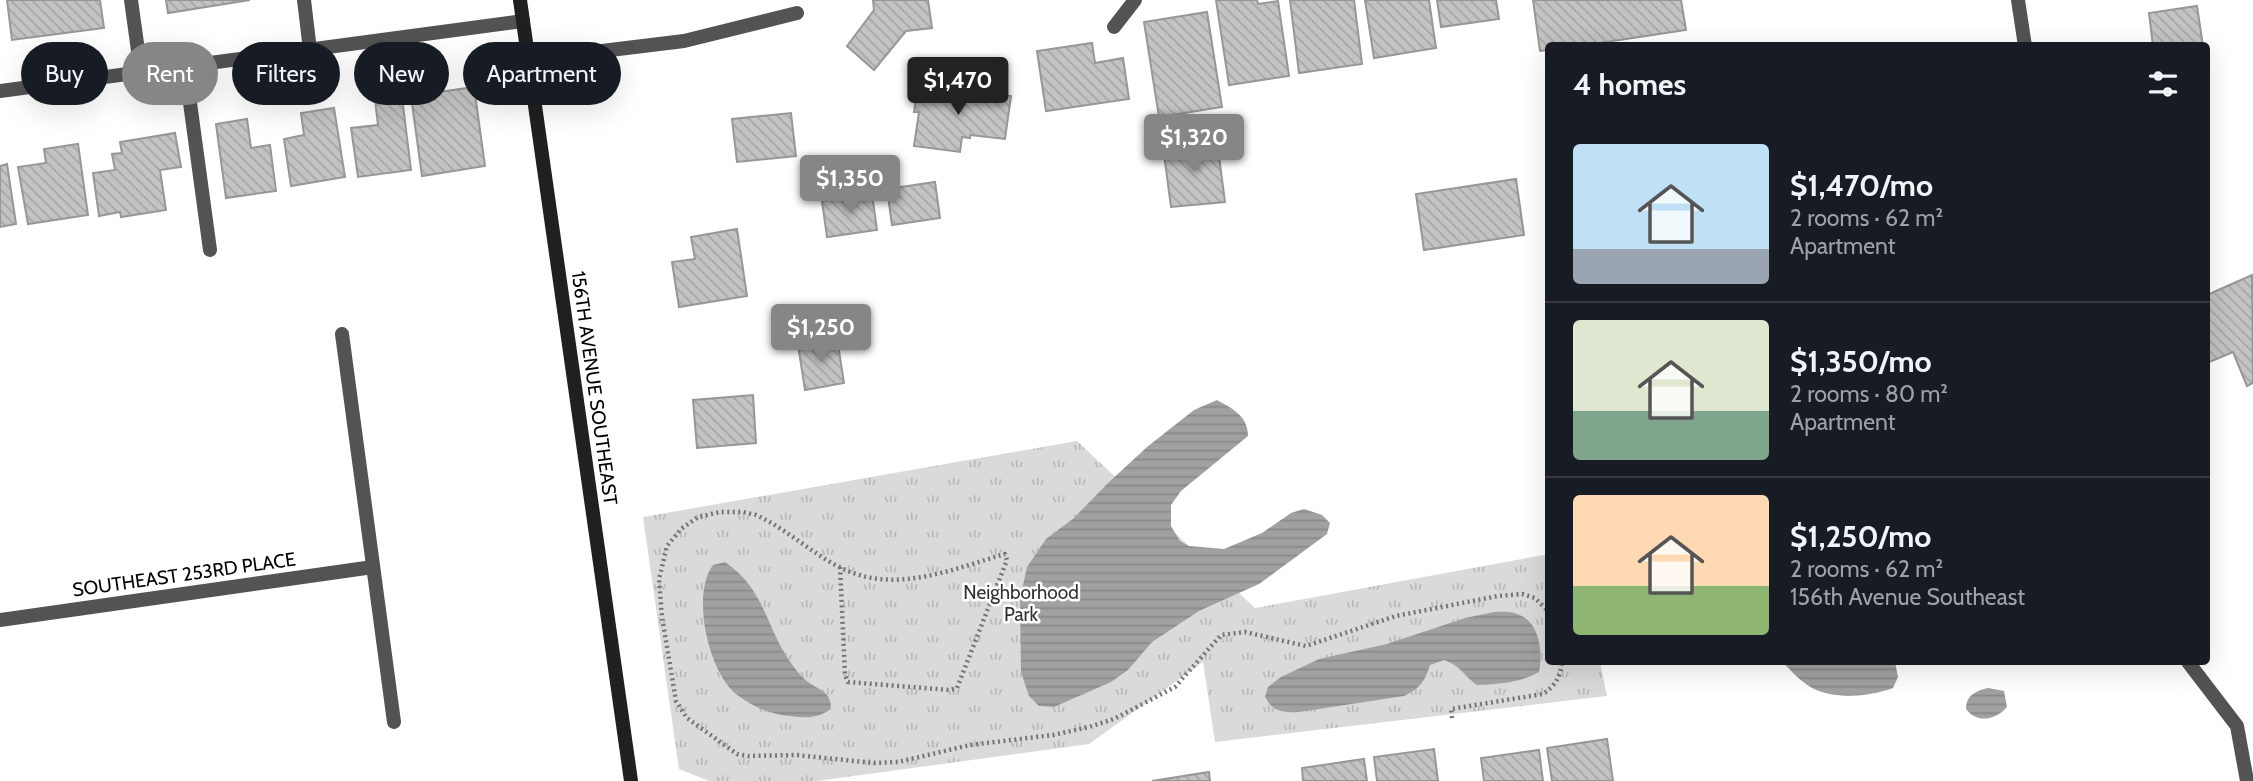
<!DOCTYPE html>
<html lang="en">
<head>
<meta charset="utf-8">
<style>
	body { margin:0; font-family:Cabin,sans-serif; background:#20242c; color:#f1f3f6; height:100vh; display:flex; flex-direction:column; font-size:26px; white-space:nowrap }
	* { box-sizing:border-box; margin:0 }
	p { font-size:23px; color:#9ea1a6 }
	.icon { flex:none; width:38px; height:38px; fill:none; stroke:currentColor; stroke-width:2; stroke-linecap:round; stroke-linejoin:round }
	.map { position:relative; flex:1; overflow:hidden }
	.side { position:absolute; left:1545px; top:42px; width:665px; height:623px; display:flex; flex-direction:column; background:#171b24; border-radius:7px; box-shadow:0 7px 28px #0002 }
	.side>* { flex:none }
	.banner { position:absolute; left:21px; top:42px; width:665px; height:63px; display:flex; gap:14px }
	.price { position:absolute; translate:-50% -60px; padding:0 16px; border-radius:7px; background:#858687; color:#fff; font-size:23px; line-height:46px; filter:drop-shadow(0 2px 4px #0008) }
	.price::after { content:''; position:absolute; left:50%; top:42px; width:21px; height:16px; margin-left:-10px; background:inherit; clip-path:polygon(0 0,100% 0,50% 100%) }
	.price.active { background:#222; color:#fff }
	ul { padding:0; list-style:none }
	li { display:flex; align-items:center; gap:21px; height:175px; padding:0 28px }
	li+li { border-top:2px solid #363941 }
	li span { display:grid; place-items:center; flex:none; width:196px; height:140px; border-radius:7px; color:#555 }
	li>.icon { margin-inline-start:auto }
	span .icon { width:84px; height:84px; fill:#fffc; stroke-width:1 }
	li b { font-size:30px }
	h2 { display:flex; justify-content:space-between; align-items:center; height:84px; padding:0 28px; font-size:30px }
	.chip { padding:0 24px; border-radius:32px; background:#171b24; box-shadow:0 7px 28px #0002; font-size:24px; line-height:63px }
	.chip.active { background:#858687; color:#fff }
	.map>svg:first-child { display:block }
	.park { fill:url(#park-tufts) }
	.water { fill:url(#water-rules) }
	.building { fill:url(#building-back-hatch); stroke:#979797; stroke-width:2 }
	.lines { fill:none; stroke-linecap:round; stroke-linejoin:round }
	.path { stroke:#757575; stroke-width:4.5; stroke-dasharray:2 3.5; stroke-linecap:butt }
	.lane { stroke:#535353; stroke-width:14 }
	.street { stroke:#535353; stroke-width:14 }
	.secondary { stroke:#202020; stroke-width:14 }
	.labels { text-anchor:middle; stroke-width:5; stroke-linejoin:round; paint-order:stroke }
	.street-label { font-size:19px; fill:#000; stroke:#fff }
	.park-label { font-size:19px; fill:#313131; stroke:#fff }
</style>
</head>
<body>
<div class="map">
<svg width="2253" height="781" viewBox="0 0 2253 781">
	<defs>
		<pattern id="park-tufts" width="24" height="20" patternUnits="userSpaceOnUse" patternTransform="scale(1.75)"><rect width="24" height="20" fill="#dadada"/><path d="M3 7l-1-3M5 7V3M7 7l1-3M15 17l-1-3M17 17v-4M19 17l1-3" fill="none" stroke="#b9b9b9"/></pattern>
		<pattern id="water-rules" width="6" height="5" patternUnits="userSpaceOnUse" patternTransform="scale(1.75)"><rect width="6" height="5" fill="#a1a1a1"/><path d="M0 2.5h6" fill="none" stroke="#898989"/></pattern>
		<pattern id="building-back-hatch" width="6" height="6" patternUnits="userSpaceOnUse" patternTransform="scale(1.75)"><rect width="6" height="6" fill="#c3c3c3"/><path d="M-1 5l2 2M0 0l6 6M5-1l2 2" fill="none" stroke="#a6a6a6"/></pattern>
	</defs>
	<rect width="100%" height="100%" fill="#fff"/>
	<polygon class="park" points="1077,441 1255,608 1549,554 1549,662 1600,662 1607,696 1215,742 1203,662 1089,744 817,781 709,781 679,769 643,517"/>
	<g class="water">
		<path d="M1217,400C1233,409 1248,416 1248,436L1181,491L1171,505V526L1180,541L1189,546L1224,549L1262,533L1291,513L1304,509L1322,515L1330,523L1327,534L1259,584L1199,611L1152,642L1128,670L1111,682L1054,707L1039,706L1029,696L1021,672L1020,599L1027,567L1046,539L1074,518L1107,484L1147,447L1194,410Z"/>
		<path d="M725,562C763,588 765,622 787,657C792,665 801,677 808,682C821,691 831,692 831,709C816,719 806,718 790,716C771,715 751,706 736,694C708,671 691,594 713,565Z"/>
		<path d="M1494,612C1502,612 1510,611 1517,614C1540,621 1543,652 1539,672C1520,683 1498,684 1477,685C1463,675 1461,666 1444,660L1430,665C1425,682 1419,689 1404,696L1299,712C1283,713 1273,712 1265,697L1268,687L1281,677L1319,659L1387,644L1465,618Z"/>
		<path d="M1782,662H1895L1898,677L1893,688C1869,697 1828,701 1806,684C1797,678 1790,669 1782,662Z"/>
		<path d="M1988,688L2004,691L2007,707C1996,720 1977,724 1966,709C1966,695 1976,691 1988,688Z"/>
	</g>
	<g class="building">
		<polygon points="7,0 100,0 104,28 12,40"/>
		<polygon points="166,0 250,0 168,13"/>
		<polygon points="873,0 928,0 932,28 906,31 874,70 847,46 874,10"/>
		<polygon points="1216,0 1257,0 1258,4 1278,1 1289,76 1229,85"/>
		<polygon points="1290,0 1354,0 1362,64 1299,73"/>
		<polygon points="1365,0 1429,0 1436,48 1374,58"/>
		<polygon points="1437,0 1496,0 1499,19 1441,27"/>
		<polygon points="1533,0 1681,0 1686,30 1580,46 1549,46 1549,50 1540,51"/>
		<polygon points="2197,6 2203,46 2153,46 2149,13"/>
		<polygon points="1207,12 1222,107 1159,117 1144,22"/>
		<polygon points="1092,43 1095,63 1123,58 1129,99 1046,111 1037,51"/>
		<polygon points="918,84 1011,96 1005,139 970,135 970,138 962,137 960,152 914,146 919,112 914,112"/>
		<polygon points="474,87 485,166 422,176 411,96"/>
		<polygon points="402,97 411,170 358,177 351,128 378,125 375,100"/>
		<polygon points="334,108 345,177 291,186 284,139 304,135 301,113"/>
		<polygon points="791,113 796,156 737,162 732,119"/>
		<polygon points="247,119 251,148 270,145 276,191 226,198 216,124"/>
		<polygon points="175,133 181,167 160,170 166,210 121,217 120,212 99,216 93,173 115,170 112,154 122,153 120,142"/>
		<polygon points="1217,141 1225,202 1171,207 1163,147"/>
		<polygon points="78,144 88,215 28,224 18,167 46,163 44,149"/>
		<polygon points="7,164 16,224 0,227 0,166"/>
		<polygon points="1516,179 1524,235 1424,250 1416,194"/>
		<polygon points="935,182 940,218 892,225 887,189"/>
		<polygon points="872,194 877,230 827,237 822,201"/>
		<polygon points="737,229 747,296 679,307 672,262 695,259 691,237"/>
		<polygon points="2252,275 2253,383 2247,386 2233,352 2207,363 2207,295"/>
		<polygon points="837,338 844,383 805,390 798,345"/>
		<polygon points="753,395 756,443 697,448 693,400"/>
		<polygon points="1607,739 1613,781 1552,781 1547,748"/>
		<polygon points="1434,749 1438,781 1377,781 1374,757"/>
		<polygon points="1539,750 1543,781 1484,781 1481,758"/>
		<polygon points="1364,759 1367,781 1303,781 1302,768"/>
		<polygon points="1209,772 1210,781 1152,781"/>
	</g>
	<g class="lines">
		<g class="path">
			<path d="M840,567L845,675L848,682L950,690L957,688L1007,560L1005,554C956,568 899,593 848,571C815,557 789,530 756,515L743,512H720L698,517L681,529L667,546L659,579L662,617L676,701L687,718L737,754L748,756L796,755L874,763L898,762L970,745L1053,735L1089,727L1114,719L1175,687L1221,635L1245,632L1306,646L1396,616L1498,596L1522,594L1535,598L1549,612"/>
			<path d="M1452,718L1451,709L1543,694C1556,685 1560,677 1562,662"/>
		</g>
		<g class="lane">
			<polyline points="131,0 141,72"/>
			<polyline points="1114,27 1135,0"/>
			<polyline points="528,60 684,41 797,13"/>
			<polyline points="185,66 210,250"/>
			<polyline points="2188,662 2237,726 2247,781"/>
		</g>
		<g class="street">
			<polyline points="304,0 310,50"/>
			<polyline points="2018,0 2025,46"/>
			<polyline points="0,91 523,21"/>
			<polyline points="342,334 394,722"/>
			<polyline points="0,620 373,567"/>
		</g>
		<polyline class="secondary" points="520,0 631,781"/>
	</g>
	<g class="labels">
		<g class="street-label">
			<text transform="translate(595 388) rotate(82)" y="7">156TH AVENUE SOUTHEAST</text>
			<text transform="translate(184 574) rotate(-8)" y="7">SOUTHEAST 253RD PLACE</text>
		</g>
		<g class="park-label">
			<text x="1021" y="599">Neighborhood<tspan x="1021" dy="22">Park</tspan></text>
		</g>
	</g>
</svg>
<b class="price active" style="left:958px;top:117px">$1,470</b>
<b class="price" style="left:1194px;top:174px">$1,320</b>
<b class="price" style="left:850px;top:215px">$1,350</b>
<b class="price" style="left:821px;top:364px">$1,250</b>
<div class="banner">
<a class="chip">Buy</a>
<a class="chip active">Rent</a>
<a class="chip">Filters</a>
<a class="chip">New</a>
<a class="chip">Apartment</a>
</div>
<section class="side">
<h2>4 homes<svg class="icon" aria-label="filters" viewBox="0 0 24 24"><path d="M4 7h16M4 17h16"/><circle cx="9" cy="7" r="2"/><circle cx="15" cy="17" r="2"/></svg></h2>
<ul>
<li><span style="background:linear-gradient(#bfe0f5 75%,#9aa5b1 0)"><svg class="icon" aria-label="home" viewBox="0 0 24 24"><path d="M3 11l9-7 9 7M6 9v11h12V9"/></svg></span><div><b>$1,470/mo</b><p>2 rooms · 62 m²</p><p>Apartment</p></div></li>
<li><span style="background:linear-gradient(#dfe7d0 65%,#7fa58c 0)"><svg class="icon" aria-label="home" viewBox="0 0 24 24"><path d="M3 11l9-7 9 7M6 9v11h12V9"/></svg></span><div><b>$1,350/mo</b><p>2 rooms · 80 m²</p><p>Apartment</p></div></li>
<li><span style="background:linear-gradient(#ffd9b3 65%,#8fb573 0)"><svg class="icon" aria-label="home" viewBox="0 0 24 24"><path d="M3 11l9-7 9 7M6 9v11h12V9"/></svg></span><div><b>$1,250/mo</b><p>2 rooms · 62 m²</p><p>156th Avenue Southeast</p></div></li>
</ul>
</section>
</div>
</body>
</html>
